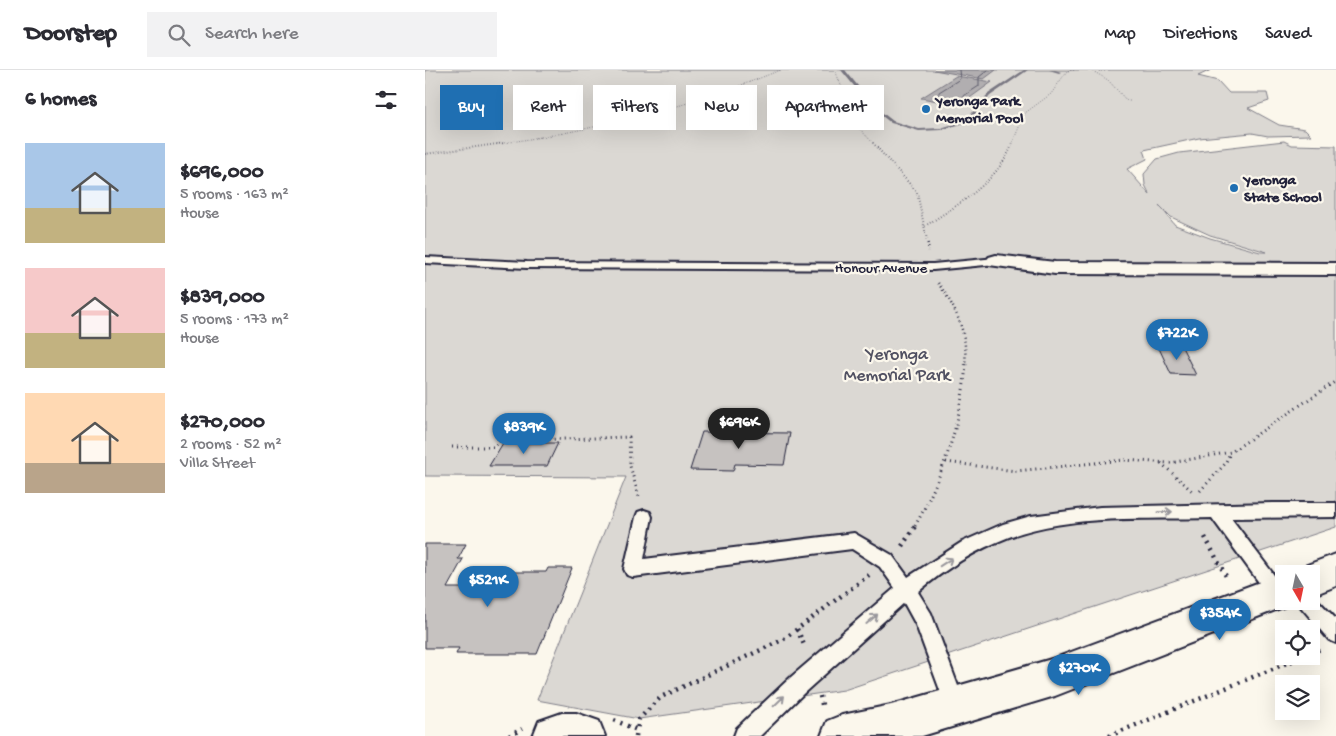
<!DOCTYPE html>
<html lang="en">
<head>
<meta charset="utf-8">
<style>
	body { margin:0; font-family:"Gochi Hand",sans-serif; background:#f2f2f3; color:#2b2b33; height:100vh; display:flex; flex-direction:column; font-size:19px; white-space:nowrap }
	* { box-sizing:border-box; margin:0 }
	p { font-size:16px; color:#7c7c81 }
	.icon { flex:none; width:28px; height:28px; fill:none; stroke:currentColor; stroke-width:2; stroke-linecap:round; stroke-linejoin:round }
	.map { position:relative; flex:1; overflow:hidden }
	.details { display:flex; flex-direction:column; background:#fff; width:425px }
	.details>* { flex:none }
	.banner { position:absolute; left:15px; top:15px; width:475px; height:45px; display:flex; gap:10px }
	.needle { width:32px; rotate:171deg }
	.controls { position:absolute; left:850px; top:495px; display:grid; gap:10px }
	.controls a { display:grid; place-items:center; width:45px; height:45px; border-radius:0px; background:#fff; box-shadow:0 5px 20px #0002; font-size:25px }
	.price { position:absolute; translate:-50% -42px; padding:0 11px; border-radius:18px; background:#1f6fb2; color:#fff; font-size:16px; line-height:32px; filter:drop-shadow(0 1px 2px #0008) }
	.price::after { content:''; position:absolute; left:50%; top:30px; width:15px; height:11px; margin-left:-8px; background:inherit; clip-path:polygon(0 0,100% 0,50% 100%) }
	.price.on { background:#222; color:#fff }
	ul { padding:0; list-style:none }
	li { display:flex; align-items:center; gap:15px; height:125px; padding:0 25px }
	li span { display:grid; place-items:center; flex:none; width:140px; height:100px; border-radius:0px; color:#555 }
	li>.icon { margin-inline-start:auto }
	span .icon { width:60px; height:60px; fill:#fffc; stroke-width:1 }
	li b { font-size:21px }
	h2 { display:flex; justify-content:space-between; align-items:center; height:60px; padding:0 25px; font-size:21px }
	.chip { padding:0 18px; border-radius:0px; background:#fff; box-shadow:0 5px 20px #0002; font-size:18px; line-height:45px }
	.chip.on { background:#1f6fb2; color:#fff }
	header { display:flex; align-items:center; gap:30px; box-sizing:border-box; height:70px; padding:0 25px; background:#fff; border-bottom:1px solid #e1e1e2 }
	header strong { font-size:24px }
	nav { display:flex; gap:28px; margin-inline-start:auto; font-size:18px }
	.search { width:350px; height:45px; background:#f2f2f3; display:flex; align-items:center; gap:12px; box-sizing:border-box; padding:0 18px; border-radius:0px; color:#7c7c81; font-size:19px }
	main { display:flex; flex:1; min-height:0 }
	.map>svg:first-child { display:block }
	.green { fill:#dbd8d3; stroke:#7e7d87; fill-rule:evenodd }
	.water { fill:#b1aeb0; stroke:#787681 }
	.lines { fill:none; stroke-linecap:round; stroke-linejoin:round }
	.shore { stroke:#5b5a6a; stroke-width:1 }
	.stream { fill:#787681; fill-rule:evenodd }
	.building { fill:#c6c2c0; stroke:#22223b }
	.lane-casing { stroke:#22223b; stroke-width:4 }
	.street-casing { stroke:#22223b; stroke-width:4 }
	.path-far4 { stroke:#22223b; stroke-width:1; stroke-dasharray:0.5 2; stroke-linecap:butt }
	.path-far3 { stroke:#22223b; stroke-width:2; stroke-dasharray:0.5 2.5; stroke-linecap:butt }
	.path-far2 { stroke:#22223b; stroke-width:2.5; stroke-dasharray:1 3; stroke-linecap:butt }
	.path-far1 { stroke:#22223b; stroke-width:3; stroke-dasharray:1 4; stroke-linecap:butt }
	.path { stroke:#22223b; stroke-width:4.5; stroke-dasharray:2 5; stroke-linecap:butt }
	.lane { fill:#fbf7ec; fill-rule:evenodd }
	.street { fill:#fbf7ec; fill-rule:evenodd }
	.oneway { stroke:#99979c }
	.poi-dot { fill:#1f6fb2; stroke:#fbf7ec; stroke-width:2 }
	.labels { text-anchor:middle; stroke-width:4.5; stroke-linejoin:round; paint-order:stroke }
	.far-poi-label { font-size:15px; font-weight:bold; fill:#22223b; stroke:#fbf7ec; text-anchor:start }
	.far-street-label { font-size:15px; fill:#22223b; stroke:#fbf7ec }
	.park-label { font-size:18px; fill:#505061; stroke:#fbf7ec }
</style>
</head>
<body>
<header>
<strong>Doorstep</strong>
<div class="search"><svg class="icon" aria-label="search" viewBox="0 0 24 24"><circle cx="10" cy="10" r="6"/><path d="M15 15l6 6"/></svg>Search here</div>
<nav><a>Map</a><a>Directions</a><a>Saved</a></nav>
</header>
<main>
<section class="details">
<h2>6 homes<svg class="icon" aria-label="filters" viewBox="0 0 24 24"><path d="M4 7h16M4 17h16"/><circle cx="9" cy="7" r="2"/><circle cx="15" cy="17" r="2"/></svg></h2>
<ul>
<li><span style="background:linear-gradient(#a9c7e8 65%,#c2b280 0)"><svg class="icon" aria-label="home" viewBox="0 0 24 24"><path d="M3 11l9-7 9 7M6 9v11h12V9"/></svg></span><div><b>$696,000</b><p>5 rooms · 163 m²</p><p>House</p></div></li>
<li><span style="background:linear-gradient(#f6c9c9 65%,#c2b280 0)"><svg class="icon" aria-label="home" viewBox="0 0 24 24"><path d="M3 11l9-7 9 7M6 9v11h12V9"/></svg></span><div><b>$839,000</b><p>5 rooms · 173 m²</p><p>House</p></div></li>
<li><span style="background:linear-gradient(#ffd9b3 70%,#b9a48a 0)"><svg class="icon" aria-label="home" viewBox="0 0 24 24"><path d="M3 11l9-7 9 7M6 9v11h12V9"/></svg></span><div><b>$270,000</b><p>2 rooms · 52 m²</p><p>Villa Street</p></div></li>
</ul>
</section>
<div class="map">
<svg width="911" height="666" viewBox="0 0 911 666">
	<rect width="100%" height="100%" fill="#fbf7ec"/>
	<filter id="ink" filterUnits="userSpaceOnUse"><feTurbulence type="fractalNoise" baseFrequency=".02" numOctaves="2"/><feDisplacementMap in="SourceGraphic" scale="10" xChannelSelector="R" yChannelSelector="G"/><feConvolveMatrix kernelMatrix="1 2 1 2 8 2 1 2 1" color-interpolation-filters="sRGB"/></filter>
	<g filter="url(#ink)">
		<path class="green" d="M0,0H786L773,6L793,11L804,23H842L844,31L823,38L854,55L880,59L886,65L843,66L827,63L774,68L719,80L722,89L702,99L725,125L720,115L719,104L732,89L754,83L859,71L867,75L911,76V457L419,620L214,649L112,630L201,407L0,406ZM734,135L746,147L785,165L842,182H835L785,168L750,155Z"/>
		<g class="water">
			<polygon points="509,0 571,0 559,9"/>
			<polygon points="531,6 567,12 535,35 496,28"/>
		</g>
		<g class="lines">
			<polyline class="shore" points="534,0 535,9 514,22 514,26 534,29 554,16 554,7 563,0"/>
			<g class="stream">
				<polygon points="416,0 420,0 450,37 468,51 494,59 516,58 541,50 563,24 599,0 603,0 565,26 543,52 516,60 494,61 466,53 448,39"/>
				<polygon points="624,0 630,0 636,2 634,3"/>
			</g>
		</g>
		<g class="building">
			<polygon points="733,276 757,277 771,305 746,304"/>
			<polygon points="277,362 365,363 359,395 310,394 308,401 265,400"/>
			<polygon points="78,373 133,373 122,396 64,396"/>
			<polygon points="0,474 41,474 33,489 38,489 22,518 78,518 86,502 121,502 123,498 147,498 112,584 31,584 34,578 0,578"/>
		</g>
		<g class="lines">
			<defs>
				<g id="lane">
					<polygon points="0,187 102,192 508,194 571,188 576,191 571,194 508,200 102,198 0,193"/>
					<path d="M848,433H911V447L806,448L858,517V529L852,532L846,529L787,448C721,450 647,444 584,467C550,480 520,499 493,522L506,543L540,635L537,642L530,645L523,642L491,555L479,533L380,622L335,666H309L312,658L366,607L470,518L455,497L427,479L208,507L202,505L199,499L211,447L213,442L219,440L225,442L227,447L219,489L429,463L467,485L483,507L537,472L578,454L606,446L675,437Z"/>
					<polygon points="886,523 911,549 911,573 904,570 876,537 874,531 886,531"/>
				</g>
				<g id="street">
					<polygon points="571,185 630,192 911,193 911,205 630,204 564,195 561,191 564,187"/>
					<polygon points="911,484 911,516 886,526 886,504 872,504 874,498"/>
					<polygon points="859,503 859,531 871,532 630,626 497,666 396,666 402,651 417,645 466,635 630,588"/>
					<polygon points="137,643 151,643 174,651 180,666 108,666 114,651"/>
				</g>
			</defs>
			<use href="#lane" class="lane-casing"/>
			<use href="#street" class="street-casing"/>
			<g class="path-far4">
				<polyline points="410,0 432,56 449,74"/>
				<polyline points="666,0 683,10 702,31 706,31"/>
				<polyline points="669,1 681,1"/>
				<path d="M72,74C169,60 264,38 355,0"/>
				<polyline points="587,74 600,43 626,24 642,1 649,0"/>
			</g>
			<g class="path-far3">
				<polyline points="448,73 492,122 502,170"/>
				<polyline points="0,84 80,73"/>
				<path d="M500,156C534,134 572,113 588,73"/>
			</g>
			<g class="path-far2">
				<polyline points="502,169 504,181"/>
				<path d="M513,213C531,238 543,263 540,295"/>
			</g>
			<g class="path-far1">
				<polyline points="27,377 70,377 74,371 204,367 205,396 214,427"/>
				<polyline points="521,392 591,401 699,390 745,393 806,382 911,311"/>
				<polyline points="736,393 767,421"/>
				<polyline points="775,421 800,394 805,383"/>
				<path d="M490,456C518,406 537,351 541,293"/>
			</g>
			<g class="path">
				<polyline points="780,467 803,510"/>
				<polyline points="477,476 491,455"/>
				<polyline points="372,559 380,577"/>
				<polyline points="856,572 859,576"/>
				<polyline points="886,583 895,579"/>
				<polyline points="395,626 398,639"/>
				<polyline points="189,650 212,660 214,649 236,627 359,569 444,505"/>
				<polyline points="84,666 97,659"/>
				<polyline points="211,666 212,660"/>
				<polyline points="684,666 879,586"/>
			</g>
			<use href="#lane" class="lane"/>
			<use href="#street" class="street"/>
		</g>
		<defs><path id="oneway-shaft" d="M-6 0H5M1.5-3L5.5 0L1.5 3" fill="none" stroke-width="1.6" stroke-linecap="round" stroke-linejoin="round" transform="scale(1.25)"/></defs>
		<g class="oneway">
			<use href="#oneway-shaft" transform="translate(740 442) rotate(-2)"/>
			<use href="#oneway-shaft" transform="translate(521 492) rotate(-33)"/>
			<use href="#oneway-shaft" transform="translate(447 549) rotate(-41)"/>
			<use href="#oneway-shaft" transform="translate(354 631) rotate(-44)"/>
		</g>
	</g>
	<g class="poi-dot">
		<circle cx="501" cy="39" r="5"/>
		<circle cx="809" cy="118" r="5"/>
	</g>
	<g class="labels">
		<g class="far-poi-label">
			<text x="511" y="35">Yeronga Park<tspan x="511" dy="17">Memorial Pool</tspan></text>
			<text x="819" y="114">Yeronga<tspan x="819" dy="17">State School</tspan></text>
		</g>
		<g class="far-street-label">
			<text x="456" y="202">Honour Avenue</text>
		</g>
		<g class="park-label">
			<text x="472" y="289">Yeronga<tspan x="472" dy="21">Memorial Park</tspan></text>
		</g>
	</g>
</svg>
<div class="controls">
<a><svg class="needle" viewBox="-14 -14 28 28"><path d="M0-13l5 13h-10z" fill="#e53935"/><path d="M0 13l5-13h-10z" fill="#7c7c81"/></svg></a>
<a><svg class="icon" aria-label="locate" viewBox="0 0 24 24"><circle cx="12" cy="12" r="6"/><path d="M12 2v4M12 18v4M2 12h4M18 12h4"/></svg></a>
<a><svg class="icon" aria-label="layers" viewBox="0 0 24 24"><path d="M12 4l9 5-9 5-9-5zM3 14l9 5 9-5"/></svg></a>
</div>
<b class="price" style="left:752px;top:291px">$722K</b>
<b class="price on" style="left:314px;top:380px">$696K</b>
<b class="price" style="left:99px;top:385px">$839K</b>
<b class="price" style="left:63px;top:538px">$521K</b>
<b class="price" style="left:795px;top:571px">$354K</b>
<b class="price" style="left:654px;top:626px">$270K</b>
<div class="banner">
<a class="chip on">Buy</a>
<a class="chip">Rent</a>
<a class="chip">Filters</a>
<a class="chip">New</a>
<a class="chip">Apartment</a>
</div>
</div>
</main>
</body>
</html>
